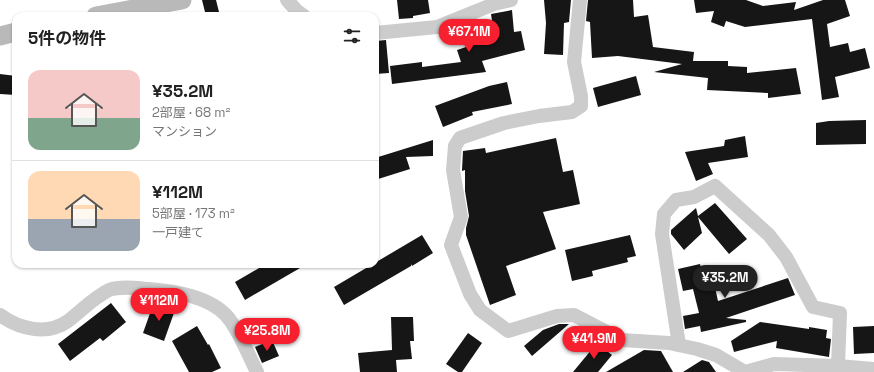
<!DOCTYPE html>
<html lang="ja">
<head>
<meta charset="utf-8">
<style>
	body { margin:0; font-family:"Space Grotesk","Noto Sans JP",sans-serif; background:#f2f2f2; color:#222; height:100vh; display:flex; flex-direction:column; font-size:15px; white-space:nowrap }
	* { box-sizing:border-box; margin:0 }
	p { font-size:13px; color:#767676 }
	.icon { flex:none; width:22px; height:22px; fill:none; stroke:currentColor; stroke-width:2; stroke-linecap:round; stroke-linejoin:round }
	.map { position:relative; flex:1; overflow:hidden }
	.side { position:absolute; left:12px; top:12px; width:367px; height:256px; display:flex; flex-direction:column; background:#fff; border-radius:12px; box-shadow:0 1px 3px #0004 }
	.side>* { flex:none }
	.price { position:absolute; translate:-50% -34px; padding:0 9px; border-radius:14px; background:#f7202f; color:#fff; font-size:13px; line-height:26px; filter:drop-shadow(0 1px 2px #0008) }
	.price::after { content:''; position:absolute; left:50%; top:24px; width:12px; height:9px; margin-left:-6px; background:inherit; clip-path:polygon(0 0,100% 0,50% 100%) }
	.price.selected { background:#222; color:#fff }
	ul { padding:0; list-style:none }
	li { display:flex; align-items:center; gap:12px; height:100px; padding:0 16px }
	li+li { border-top:1px solid #e0e0e0 }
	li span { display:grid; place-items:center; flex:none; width:112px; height:80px; border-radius:12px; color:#555 }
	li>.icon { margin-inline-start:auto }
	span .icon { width:48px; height:48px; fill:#fffc; stroke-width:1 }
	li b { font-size:17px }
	h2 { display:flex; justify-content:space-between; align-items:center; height:48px; padding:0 16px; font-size:17px }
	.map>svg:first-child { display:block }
	.building { fill:#161616 }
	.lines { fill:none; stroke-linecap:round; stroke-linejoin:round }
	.street { stroke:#ccc; stroke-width:14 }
	.secondary { stroke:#b9b9b9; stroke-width:19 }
</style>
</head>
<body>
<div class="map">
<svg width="874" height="372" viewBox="0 0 874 372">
	<rect width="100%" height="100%" fill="#fff"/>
	<g class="building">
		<polygon points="202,0 216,0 220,16 206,16"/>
		<polygon points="397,0 428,0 430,13 413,16 413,18 399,19"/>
		<polygon points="544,0 571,0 569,22 564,23 563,55 544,54 546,23"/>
		<polygon points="588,0 633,0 634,17 648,15 653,47 694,52 693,61 728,61 728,66 747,67 747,73 796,68 801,94 768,98 768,93 707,90 708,78 654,72 682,64 618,56 592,58 590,22 586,21"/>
		<polygon points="694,0 746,0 763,6 796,2 794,10 823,0 845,0 850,16 827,24 830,47 848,43 850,52 865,48 870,68 835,77 839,97 822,100 812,19 745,27 726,21 724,27 711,22 714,11 696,13"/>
		<polygon points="512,10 514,32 521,31 525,50 482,61 486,72 392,84 390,66 422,62 422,67 461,62 457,50 472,45 469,37 493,28 491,14"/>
		<polygon points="386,40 389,73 375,74 375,41"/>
		<polygon points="0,74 16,76 16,95 0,94"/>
		<polygon points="636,76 641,95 598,107 593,88"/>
		<polygon points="507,82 512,104 472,112 473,115 443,127 435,106 489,86"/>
		<polygon points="866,120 866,144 816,145 816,123 829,121"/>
		<polygon points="745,136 748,157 708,163 713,174 696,181 685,152 724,146 725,140"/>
		<polygon points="556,138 563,172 573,170 580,204 543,212 556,249 506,266 516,295 490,305 466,235 466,228 469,216 465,191 465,170 462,171 462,170 463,151 485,148 486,153"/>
		<polygon points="433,140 433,156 406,157 410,169 375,180 375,158"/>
		<polygon points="715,203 747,239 729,254 698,217 702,233 684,250 671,234 671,230 696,208 698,216"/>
		<polygon points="422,235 433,253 412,266 411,264 411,266 344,305 334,287"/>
		<polygon points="630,235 636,256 627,258 628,262 592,271 593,276 572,281 565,250"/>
		<polygon points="266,264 307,264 245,300 235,282"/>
		<polygon points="700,264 702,271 711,269 718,301 788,278 795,295 726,318 746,320 746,322 701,332 700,326 685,329 683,316 699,313 693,289 683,291 678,269"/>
		<polygon points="154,302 175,310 164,341 143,333"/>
		<polygon points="111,303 126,322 103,341 100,338 70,361 58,344"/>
		<polygon points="391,317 413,317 414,341 410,341 412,359 396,360 397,372 360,372 358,353 392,350"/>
		<polygon points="760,322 809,329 809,327 827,330 826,338 831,339 829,357 776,348 777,341 734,352 731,341"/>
		<polygon points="559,324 569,324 532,356 524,346 543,330"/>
		<polygon points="197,326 208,345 209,344 221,368 212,372 189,372 172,341"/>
		<polygon points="874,326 874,353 854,354 853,327"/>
		<polygon points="468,333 482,343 462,372 458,372 446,364"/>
		<polygon points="272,340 279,356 262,363 255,347"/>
		<polygon points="597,343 612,355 598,372 573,372"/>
		<polygon points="644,350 661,351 673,372 606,372"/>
		<polygon points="702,360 709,362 716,372 683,372"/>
	</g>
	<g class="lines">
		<g class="street">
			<polyline points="287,0 297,11 304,16"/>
			<polyline points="580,0 574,62 581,96 581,106 572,112 539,116 504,123 460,138 455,146 453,170 461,217 451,245 470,294 480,310 508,331 557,316 574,315 622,340 669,343 697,349 716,355 745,372"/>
			<polyline points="375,33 437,27 494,4 511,0"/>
			<path d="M0,315C19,329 47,336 68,321C81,311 93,298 109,290C120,286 136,288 148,289C176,291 217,298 232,323C242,338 249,356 257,372"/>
			<polyline points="679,345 662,234 664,214 676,200 694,197 715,186 769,235 786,257 813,307 840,313 838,366 774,364 745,372"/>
			<polyline points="838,372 838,366 874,369"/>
		</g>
		<g class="secondary">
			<polyline points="96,16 182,0"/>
			<polyline points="0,36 16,32"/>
		</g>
	</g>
</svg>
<b class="price" style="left:469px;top:53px">¥67.1M</b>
<b class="price selected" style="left:725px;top:299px">¥35.2M</b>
<b class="price" style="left:159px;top:322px">¥112M</b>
<b class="price" style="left:267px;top:352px">¥25.8M</b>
<b class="price" style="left:594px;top:360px">¥41.9M</b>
<section class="side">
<h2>5件の物件<svg class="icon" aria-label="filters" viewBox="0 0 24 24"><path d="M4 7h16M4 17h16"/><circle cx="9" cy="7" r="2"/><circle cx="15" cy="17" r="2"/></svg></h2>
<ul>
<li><span style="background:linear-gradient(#f6c9c9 60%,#7fa58c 0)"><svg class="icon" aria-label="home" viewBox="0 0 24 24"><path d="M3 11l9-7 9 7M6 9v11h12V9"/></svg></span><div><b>¥35.2M</b><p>2部屋 · 68 m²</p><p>マンション</p></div></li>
<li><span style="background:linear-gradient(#ffd9b3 60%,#9aa5b1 0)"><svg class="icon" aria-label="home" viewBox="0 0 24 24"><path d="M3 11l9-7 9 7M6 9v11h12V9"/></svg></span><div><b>¥112M</b><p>5部屋 · 173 m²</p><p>一戸建て</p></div></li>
</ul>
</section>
</div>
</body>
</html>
